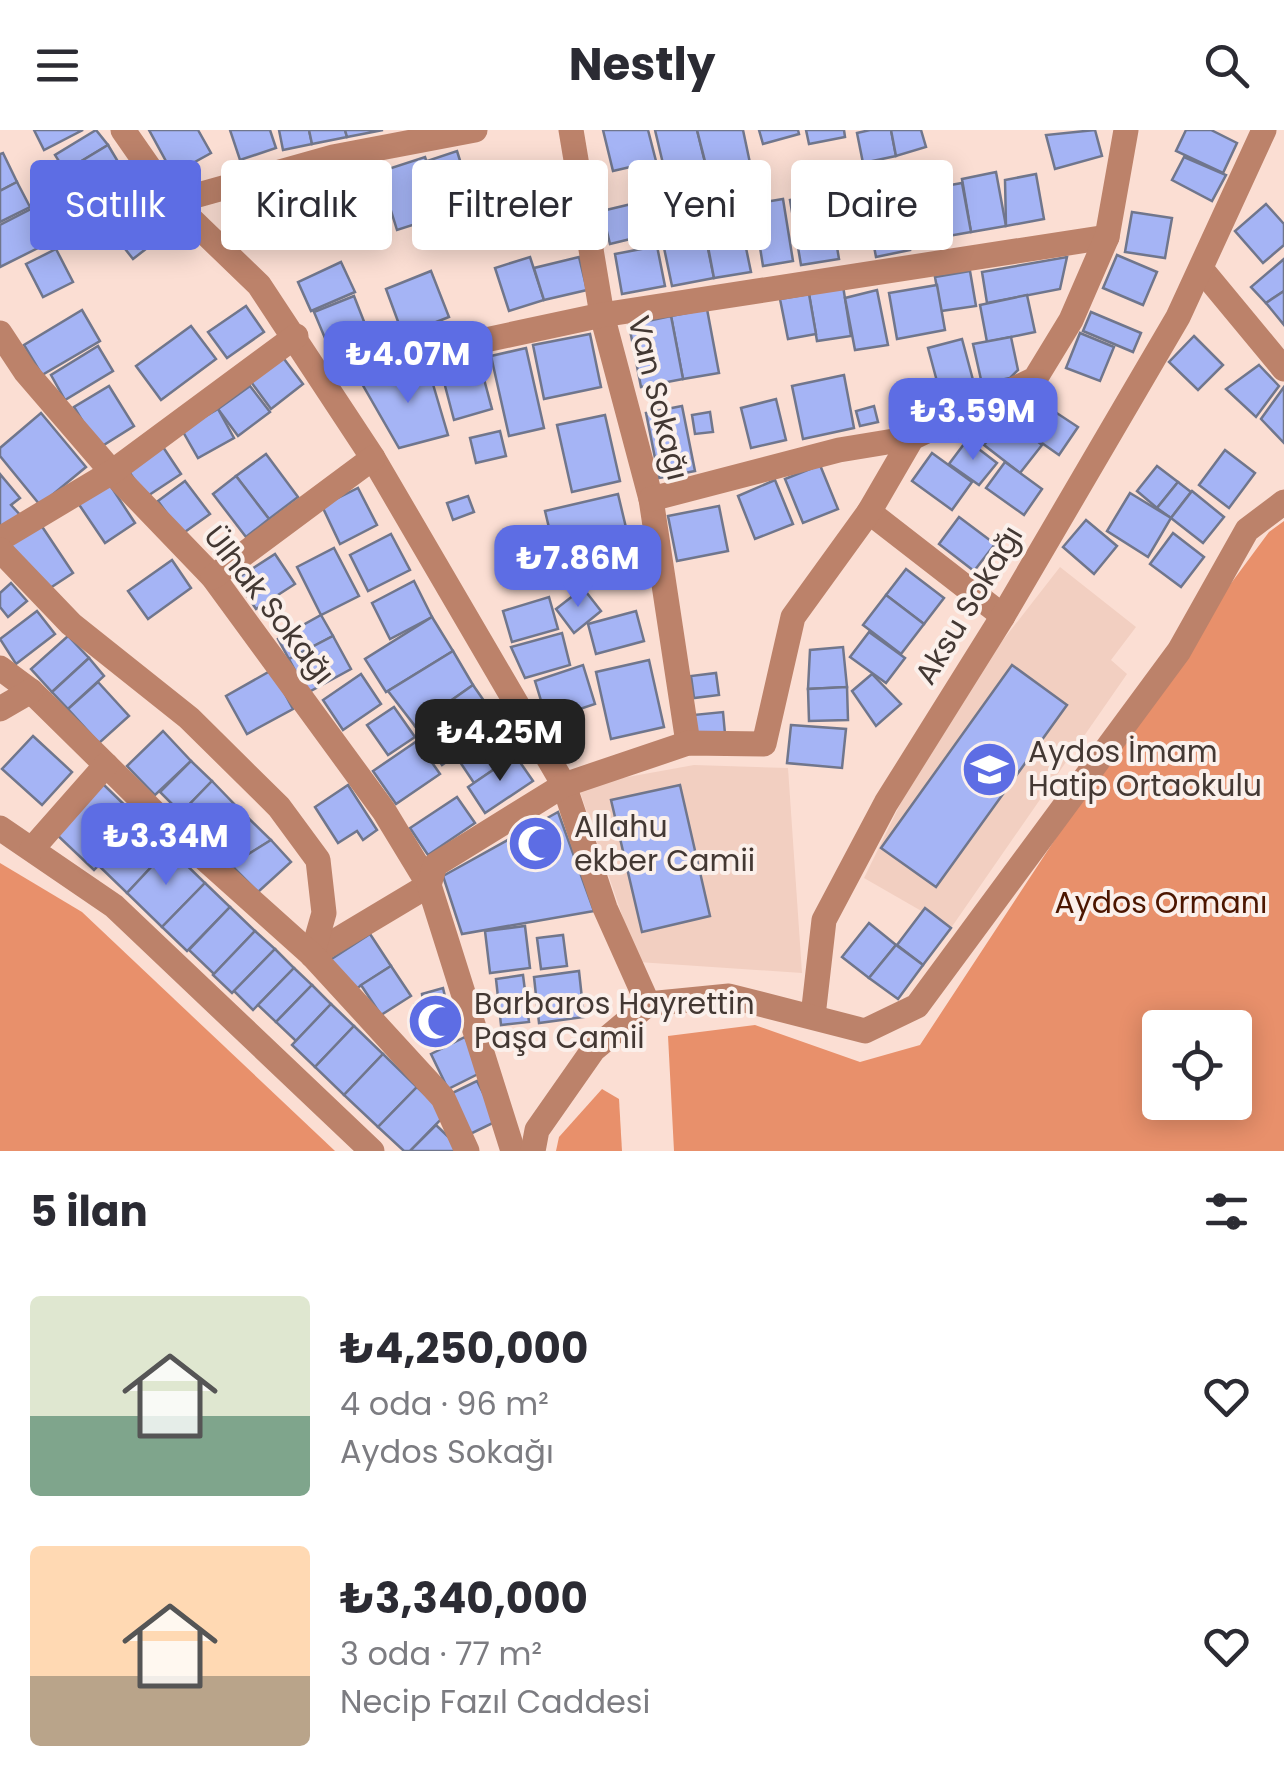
<!DOCTYPE html>
<html lang="tr">
<head>
<meta charset="utf-8">
<style>
	body { margin:0; font-family:Poppins,sans-serif; background:#f2f2f3; color:#2b2b33; height:100vh; display:flex; flex-direction:column; font-size:38px; white-space:nowrap }
	* { box-sizing:border-box; margin:0 }
	p { font-size:32px; color:#7c7c81 }
	.icon { flex:none; width:55px; height:55px; fill:none; stroke:currentColor; stroke-width:2; stroke-linecap:round; stroke-linejoin:round }
	.map { position:relative; height:1021px; overflow:hidden }
	.sheet { display:flex; flex-direction:column; background:#fff; flex:1 }
	.sheet>* { flex:none }
	.top-card { position:absolute; left:30px; top:30px; width:1225px; height:90px; display:flex; gap:20px }
	.controls { position:absolute; left:1142px; top:880px; display:grid; gap:20px }
	.controls a { display:grid; place-items:center; width:110px; height:110px; border-radius:10px; background:#fff; box-shadow:0 5px 25px #0003; font-size:50px }
	.price { position:absolute; translate:-50% -85px; padding:0 22px; border-radius:20px; background:#5d6de4; color:#fff; font-size:32px; line-height:65px; filter:drop-shadow(0 2px 5px #0008) }
	.price::after { content:''; position:absolute; left:50%; top:60px; width:30px; height:22px; margin-left:-15px; background:inherit; clip-path:polygon(0 0,100% 0,50% 100%) }
	.price.selected { background:#222; color:#fff }
	ul { padding:0; list-style:none }
	li { display:flex; align-items:center; gap:30px; height:250px; padding:0 30px }
	li span { display:grid; place-items:center; flex:none; width:280px; height:200px; border-radius:10px; color:#555 }
	li>.icon { margin-inline-start:auto }
	span .icon { width:120px; height:120px; fill:#fffc; stroke-width:1 }
	li b { font-size:42px }
	h2 { display:flex; justify-content:space-between; align-items:center; height:120px; padding:0 30px; font-size:42px }
	.tag { padding:0 35px; border-radius:10px; background:#fff; box-shadow:0 5px 25px #0003; font-size:35px; line-height:90px }
	.tag.selected { background:#5d6de4; color:#fff }
	header { display:flex; justify-content:space-between; align-items:center; height:130px; padding:0 30px; background:#fff; font-size:45px; font-weight:700 }
	.map>svg:first-child { display:block }
	.built { fill:#f2cfc1 }
	.forest { fill:#e8906b; fill-rule:evenodd }
	.building { fill:#a5b4f5; stroke:#70768c; stroke-width:2.5 }
	.lines { fill:none; stroke-linecap:round; stroke-linejoin:round }
	.minor { stroke:#bc826a; stroke-width:25 }
	.labels { text-anchor:middle; stroke-width:8; stroke-linejoin:round; paint-order:stroke }
	.street-label { font-size:30px; fill:#433833; stroke:#fbf0eb }
	.poi-label { font-size:30px; fill:#433833; stroke:#fbf0eb; text-anchor:start }
	.park-label { font-size:30px; fill:#4c1600; stroke:#fbf0eb }
</style>
</head>
<body>
<header><svg class="icon" aria-label="menu" viewBox="0 0 24 24"><path d="M4 6h16M4 12h16M4 18h16"/></svg>Nestly<svg class="icon" aria-label="search" viewBox="0 0 24 24"><circle cx="10" cy="10" r="6"/><path d="M15 15l6 6"/></svg></header>
<div class="map">
<svg width="1284" height="1021" viewBox="0 0 1284 1021">
	<rect width="100%" height="100%" fill="#fbded3"/>
	<g class="built">
		<polygon points="1060,437 1136,497 1111,530 1127,544 951,798 864,748 943,587"/>
		<polygon points="694,635 788,638 802,843 638,832 578,656"/>
	</g>
	<g class="forest">
		<path d="M1284,391V1021H674L668,906L755,895L860,932L920,915L1161,548L1269,402ZM1160,898H1235V972H1160Z"/>
		<polygon points="0,733 82,782 335,1021 0,1021"/>
		<polygon points="602,959 619,969 622,1021 556,1021 559,1007"/>
	</g>
	<g class="building">
		<polygon points="34,0 83,0 44,20"/>
		<polygon points="96,0 108,15 65,41 55,25"/>
		<polygon points="149,0 198,0 211,23 173,44"/>
		<polygon points="230,0 270,0 276,18 240,30"/>
		<polygon points="279,0 309,0 312,14 283,20"/>
		<polygon points="309,0 345,0 347,7 312,14"/>
		<polygon points="345,0 383,0 347,7"/>
		<polygon points="603,0 648,0 656,31 613,41"/>
		<polygon points="655,0 697,0 709,49 669,59"/>
		<polygon points="697,0 743,0 750,33 708,43"/>
		<polygon points="759,0 798,0 799,4 763,14"/>
		<polygon points="806,0 844,0 845,7 809,14"/>
		<polygon points="870,0 891,0 896,26 863,33 857,3"/>
		<polygon points="891,0 921,0 926,17 896,26"/>
		<polygon points="1095,0 1102,26 1055,39 1046,5"/>
		<polygon points="1186,0 1211,0 1237,13 1223,43 1176,21"/>
		<polygon points="108,15 123,40 79,66 65,41"/>
		<polygon points="457,21 474,75 444,85 427,31"/>
		<polygon points="3,23 17,52 0,61 0,24"/>
		<polygon points="425,27 444,85 397,100 379,42"/>
		<polygon points="1184,27 1226,45 1212,71 1172,50"/>
		<polygon points="373,39 385,107 333,116 322,48"/>
		<polygon points="516,41 530,85 505,93 491,48"/>
		<polygon points="996,42 1006,96 971,102 962,49"/>
		<polygon points="1036,44 1044,89 1006,96 1005,50"/>
		<polygon points="491,48 505,93 482,100 468,55"/>
		<polygon points="299,50 312,89 276,102 263,62"/>
		<polygon points="17,52 30,77 0,92 0,61"/>
		<polygon points="962,53 971,102 937,108 928,59"/>
		<polygon points="899,61 910,120 876,127 865,68"/>
		<polygon points="828,63 839,129 801,135 790,70"/>
		<polygon points="783,69 793,131 763,136 753,74"/>
		<polygon points="648,70 655,103 610,114 602,81"/>
		<polygon points="147,73 169,101 133,129 111,101"/>
		<polygon points="1266,74 1284,94 1284,115 1263,133 1235,101"/>
		<polygon points="35,77 52,111 0,137 0,95"/>
		<polygon points="1132,82 1172,88 1165,128 1125,122"/>
		<polygon points="701,85 714,148 672,156 659,94"/>
		<polygon points="741,94 751,142 714,148 705,101"/>
		<polygon points="657,116 665,156 622,164 615,124"/>
		<polygon points="56,119 73,152 43,167 26,134"/>
		<polygon points="1117,125 1157,142 1143,175 1103,158"/>
		<polygon points="530,127 544,170 509,181 495,138"/>
		<polygon points="579,127 587,160 544,170 534,138"/>
		<polygon points="1067,127 1060,159 987,173 982,142"/>
		<polygon points="1284,129 1284,161 1266,173 1251,157"/>
		<polygon points="341,132 355,162 311,181 298,152"/>
		<polygon points="431,141 449,187 403,205 386,159"/>
		<polygon points="970,141 976,176 941,181 935,147"/>
		<polygon points="937,155 945,200 897,209 889,163"/>
		<polygon points="843,156 851,206 817,211 809,164"/>
		<polygon points="877,160 888,215 855,220 845,168"/>
		<polygon points="1284,161 1284,195 1266,173"/>
		<polygon points="809,164 816,204 788,209 780,169"/>
		<polygon points="1027,165 1035,202 987,212 980,175"/>
		<polygon points="354,166 374,217 335,232 314,182"/>
		<polygon points="246,176 264,202 227,228 208,202"/>
		<polygon points="707,179 719,243 683,249 671,186"/>
		<polygon points="82,180 100,211 42,245 24,215"/>
		<polygon points="1091,182 1141,203 1133,222 1083,201"/>
		<polygon points="671,186 683,249 641,257 629,195"/>
		<polygon points="191,196 216,229 161,270 136,236"/>
		<polygon points="1080,203 1114,217 1100,251 1066,238"/>
		<polygon points="590,204 601,257 544,269 533,215"/>
		<polygon points="1194,206 1223,235 1198,260 1169,232"/>
		<polygon points="1011,207 1018,240 1010,248 982,254 973,214"/>
		<polygon points="962,209 976,261 942,270 928,218"/>
		<polygon points="98,216 113,241 65,270 51,245"/>
		<polygon points="526,218 544,298 509,306 491,226"/>
		<polygon points="278,221 303,254 271,279 246,245"/>
		<polygon points="477,223 492,279 454,290 439,233"/>
		<polygon points="427,234 448,305 399,318 361,252"/>
		<polygon points="1259,235 1279,256 1256,287 1226,259"/>
		<polygon points="844,245 854,298 803,309 792,256"/>
		<polygon points="109,256 134,296 99,318 74,277"/>
		<polygon points="250,256 270,282 238,306 218,279"/>
		<polygon points="1284,257 1284,313 1261,289"/>
		<polygon points="776,269 786,310 751,318 741,278"/>
		<polygon points="1037,270 1078,297 1059,325 1019,297"/>
		<polygon points="682,276 695,341 659,348 646,283"/>
		<polygon points="874,276 878,292 860,296 856,281"/>
		<polygon points="218,279 234,308 198,328 182,300"/>
		<polygon points="710,282 713,302 695,304 692,285"/>
		<polygon points="41,283 86,337 40,375 0,326 0,318"/>
		<polygon points="605,285 620,351 572,362 557,295"/>
		<polygon points="1007,287 1042,315 1020,343 984,315"/>
		<polygon points="500,301 506,326 476,333 470,308"/>
		<polygon points="967,310 997,333 979,355 949,334"/>
		<polygon points="161,314 181,344 146,367 126,337"/>
		<polygon points="1225,320 1255,343 1229,378 1199,355"/>
		<polygon points="932,323 972,352 952,380 912,351"/>
		<polygon points="266,324 298,367 269,389 236,346"/>
		<polygon points="1005,332 1042,359 1024,385 986,358"/>
		<polygon points="820,335 838,379 803,393 785,349"/>
		<polygon points="1157,336 1178,352 1157,378 1137,361"/>
		<polygon points="0,344 20,368 11,375 23,388 0,406"/>
		<polygon points="236,346 269,389 246,407 213,364"/>
		<polygon points="775,350 793,394 755,409 738,366"/>
		<polygon points="185,351 210,384 182,404 158,371"/>
		<polygon points="108,352 135,393 105,413 78,373"/>
		<polygon points="1178,352 1191,362 1171,388 1157,378"/>
		<polygon points="358,358 377,395 340,414 322,376"/>
		<polygon points="1192,361 1224,387 1203,413 1171,388"/>
		<polygon points="1130,363 1171,388 1148,427 1107,401"/>
		<polygon points="618,364 628,406 555,423 545,381"/>
		<polygon points="468,366 474,382 453,390 447,373"/>
		<polygon points="719,376 728,421 677,431 668,386"/>
		<polygon points="959,387 995,414 974,441 939,414"/>
		<polygon points="1086,390 1117,416 1094,444 1063,417"/>
		<polygon points="39,392 73,443 47,460 8,412"/>
		<polygon points="1173,403 1204,427 1181,457 1150,434"/>
		<polygon points="391,404 410,440 368,461 350,425"/>
		<polygon points="628,406 633,438 581,447 575,419"/>
		<polygon points="334,418 359,466 321,485 297,437"/>
		<polygon points="275,424 295,454 256,479 236,449"/>
		<polygon points="172,430 191,458 148,489 128,461"/>
		<polygon points="906,439 944,468 924,494 886,465"/>
		<polygon points="414,451 432,487 390,509 372,473"/>
		<polygon points="11,453 27,471 8,487 0,477 0,463"/>
		<polygon points="583,458 601,481 574,503 556,479"/>
		<polygon points="886,465 924,494 901,524 863,495"/>
		<polygon points="549,467 558,499 512,512 503,481"/>
		<polygon points="37,481 55,504 16,534 0,509"/>
		<polygon points="636,481 644,511 596,524 588,494"/>
		<polygon points="321,485 333,506 289,529 278,509"/>
		<polygon points="432,487 453,521 386,562 365,529"/>
		<polygon points="869,502 905,528 886,553 850,527"/>
		<polygon points="562,503 570,535 525,548 511,517"/>
		<polygon points="68,506 89,528 52,562 31,539"/>
		<polygon points="333,506 351,539 307,563 289,529"/>
		<polygon points="843,517 847,557 808,559 810,520"/>
		<polygon points="453,521 473,555 415,596 388,561"/>
		<polygon points="89,528 104,546 68,579 52,562"/>
		<polygon points="649,530 664,597 611,609 596,542"/>
		<polygon points="583,535 595,574 547,590 535,551"/>
		<polygon points="1012,535 1067,575 936,757 881,718"/>
		<polygon points="272,540 293,579 247,604 226,566"/>
		<polygon points="716,543 719,565 694,568 691,546"/>
		<polygon points="361,544 381,574 343,600 323,570"/>
		<polygon points="872,544 901,574 876,596 852,561"/>
		<polygon points="98,552 129,586 99,613 68,579"/>
		<polygon points="473,555 500,594 442,635 415,596"/>
		<polygon points="847,557 848,590 809,591 808,559"/>
		<polygon points="394,577 415,607 388,625 367,595"/>
		<polygon points="723,582 725,604 696,607 693,585"/>
		<polygon points="791,595 846,599 842,638 787,633"/>
		<polygon points="163,601 191,631 155,665 127,636"/>
		<polygon points="499,601 515,625 474,653 458,629"/>
		<polygon points="33,606 72,642 42,675 2,639"/>
		<polygon points="417,611 440,644 396,674 373,641"/>
		<polygon points="515,625 533,651 485,683 468,657"/>
		<polygon points="191,631 212,651 181,683 160,662"/>
		<polygon points="212,651 237,677 206,708 181,683"/>
		<polygon points="103,654 141,691 94,740 55,703"/>
		<polygon points="348,655 377,700 363,710 357,701 338,713 315,677"/>
		<polygon points="680,655 710,786 642,802 611,670"/>
		<polygon points="457,667 475,693 428,725 410,698"/>
		<polygon points="237,677 271,710 231,735 206,708"/>
		<polygon points="558,682 594,781 462,804 443,746"/>
		<polygon points="141,691 169,718 127,763 98,735"/>
		<polygon points="271,710 291,732 258,762 231,735"/>
		<polygon points="169,718 205,753 162,797 127,763"/>
		<polygon points="205,753 230,777 187,821 162,797"/>
		<polygon points="230,777 255,801 214,844 189,820"/>
		<polygon points="925,778 951,798 923,835 897,815"/>
		<polygon points="869,793 896,815 869,848 842,827"/>
		<polygon points="525,796 530,838 490,843 485,801"/>
		<polygon points="255,801 275,819 232,863 213,845"/>
		<polygon points="370,804 391,836 351,862 330,830"/>
		<polygon points="563,805 567,836 541,839 537,808"/>
		<polygon points="896,815 923,835 898,869 869,848"/>
		<polygon points="275,819 294,838 253,880 234,861"/>
		<polygon points="391,836 411,866 381,885 361,855"/>
		<polygon points="294,838 312,855 276,892 258,875"/>
		<polygon points="579,841 584,887 539,893 534,847"/>
		<polygon points="523,845 529,892 501,895 496,849"/>
		<polygon points="312,855 331,874 296,911 276,892"/>
		<polygon points="443,858 455,908 425,916 415,874 423,872 422,864"/>
		<polygon points="331,874 354,896 315,937 292,915"/>
		<polygon points="354,896 383,924 344,965 315,937"/>
		<polygon points="465,907 482,942 448,959 431,924"/>
		<polygon points="383,924 417,957 378,997 344,965"/>
		<polygon points="477,951 497,991 466,1006 446,966"/>
		<polygon points="417,957 446,984 410,1021 404,1021 378,997"/>
		<polygon points="436,995 463,1021 410,1021"/>
	</g>
	<g class="lines">
		<g class="minor">
			<polyline points="123,0 173,72 259,155 373,328 564,655 605,778 648,874"/>
			<polyline points="571,0 602,185 651,369 688,613"/>
			<polyline points="173,72 333,27 475,0"/>
			<polyline points="1202,140 1284,239"/>
			<polyline points="0,203 25,241 112,342 213,447 384,681 429,755 312,825"/>
			<polyline points="322,245 602,185 1107,107"/>
			<polyline points="651,369 839,320 912,308"/>
			<polyline points="869,382 1003,486"/>
			<polyline points="0,409 112,342 296,206"/>
			<polyline points="0,420 71,494 189,588 279,677 318,730 324,783 312,825"/>
			<polyline points="213,447 373,328"/>
			<polyline points="0,538 31,561 167,695 312,825 443,968 467,1021"/>
			<polyline points="0,579 31,561"/>
			<polyline points="0,698 114,776 372,1021"/>
			<polyline points="32,719 106,635"/>
			<polyline points="813,886 824,790 886,673 1003,486 1178,187 1264,0"/>
			<polyline points="513,1021 429,755 435,735 564,655 688,613 764,614 793,487 869,382 912,308 1035,249 1071,190 1107,107 1126,0"/>
			<polyline points="533,1021 537,1000 593,920 648,874 729,866 865,901 917,876 1179,521 1247,400 1284,372"/>
		</g>
	</g>
	<defs>
		<symbol id="school-disc" viewBox="-11 -11 22 22"><circle r="9.5" fill="#5d6de4" stroke="#fbf0eb"/><path d="M0-5L7-2L0 1L-7-2ZM-4 1L0 2.5L4 1V4Q0 6-4 4Z" fill="#fff"/></symbol>
		<symbol id="mosque-disc" viewBox="-11 -11 22 22"><circle r="9.5" fill="#5d6de4" stroke="#fbf0eb"/><path d="M3.5-4.9A6 6 0 1 0 3.5 4.9A5 5 0 1 1 3.5-4.9Z" fill="#fff"/></symbol>
	</defs>
	<g fill-rule="evenodd">
		<use href="#school-disc" x="958" y="608" width="63" height="63"/>
		<use href="#mosque-disc" x="504" y="682" width="63" height="63"/>
		<use href="#mosque-disc" x="404" y="860" width="63" height="63"/>
	</g>
	<g class="labels">
		<g class="street-label">
			<text transform="translate(658 268) rotate(76)" y="10">Van Sokağı</text>
			<text transform="translate(269 475) rotate(52)" y="10">Ülhak Sokağı</text>
			<text transform="translate(969 475) rotate(-59)" y="10">Aksu Sokağı</text>
		</g>
		<g class="poi-label">
			<text x="1028" y="632">Aydos İmam<tspan x="1028" dy="34">Hatip Ortaokulu</tspan></text>
			<text x="574" y="707">Allahu<tspan x="574" dy="34">ekber Camii</tspan></text>
			<text x="474" y="884">Barbaros Hayrettin<tspan x="474" dy="34">Paşa Camiİ</tspan></text>
		</g>
		<g class="park-label">
			<text x="1161" y="783">Aydos Ormanı</text>
		</g>
	</g>
</svg>
<div class="controls">
<a><svg class="icon" aria-label="locate" viewBox="0 0 24 24"><circle cx="12" cy="12" r="6"/><path d="M12 2v4M12 18v4M2 12h4M18 12h4"/></svg></a>
</div>
<b class="price" style="left:408px;top:276px">₺4.07M</b>
<b class="price" style="left:973px;top:333px">₺3.59M</b>
<b class="price" style="left:578px;top:480px">₺7.86M</b>
<b class="price selected" style="left:500px;top:654px">₺4.25M</b>
<b class="price" style="left:166px;top:758px">₺3.34M</b>
<div class="top-card">
<a class="tag selected">Satılık</a>
<a class="tag">Kiralık</a>
<a class="tag">Filtreler</a>
<a class="tag">Yeni</a>
<a class="tag">Daire</a>
</div>
</div>
<section class="sheet">
<h2>5 ilan<svg class="icon" aria-label="filters" viewBox="0 0 24 24"><path d="M4 7h16M4 17h16"/><circle cx="9" cy="7" r="2"/><circle cx="15" cy="17" r="2"/></svg></h2>
<ul>
<li><span style="background:linear-gradient(#dfe7d0 60%,#7fa58c 0)"><svg class="icon" aria-label="home" viewBox="0 0 24 24"><path d="M3 11l9-7 9 7M6 9v11h12V9"/></svg></span><div><b>₺4,250,000</b><p>4 oda · 96 m²</p><p>Aydos Sokağı</p></div><svg class="icon" aria-label="heart" viewBox="0 0 24 24"><path d="M12 20l-8-8c-3-5 5-10 8-4 3-6 11-1 8 4z"/></svg></li>
<li><span style="background:linear-gradient(#ffd9b3 65%,#b9a48a 0)"><svg class="icon" aria-label="home" viewBox="0 0 24 24"><path d="M3 11l9-7 9 7M6 9v11h12V9"/></svg></span><div><b>₺3,340,000</b><p>3 oda · 77 m²</p><p>Necip Fazıl Caddesi</p></div><svg class="icon" aria-label="heart" viewBox="0 0 24 24"><path d="M12 20l-8-8c-3-5 5-10 8-4 3-6 11-1 8 4z"/></svg></li>
</ul>
</section>
</body>
</html>
